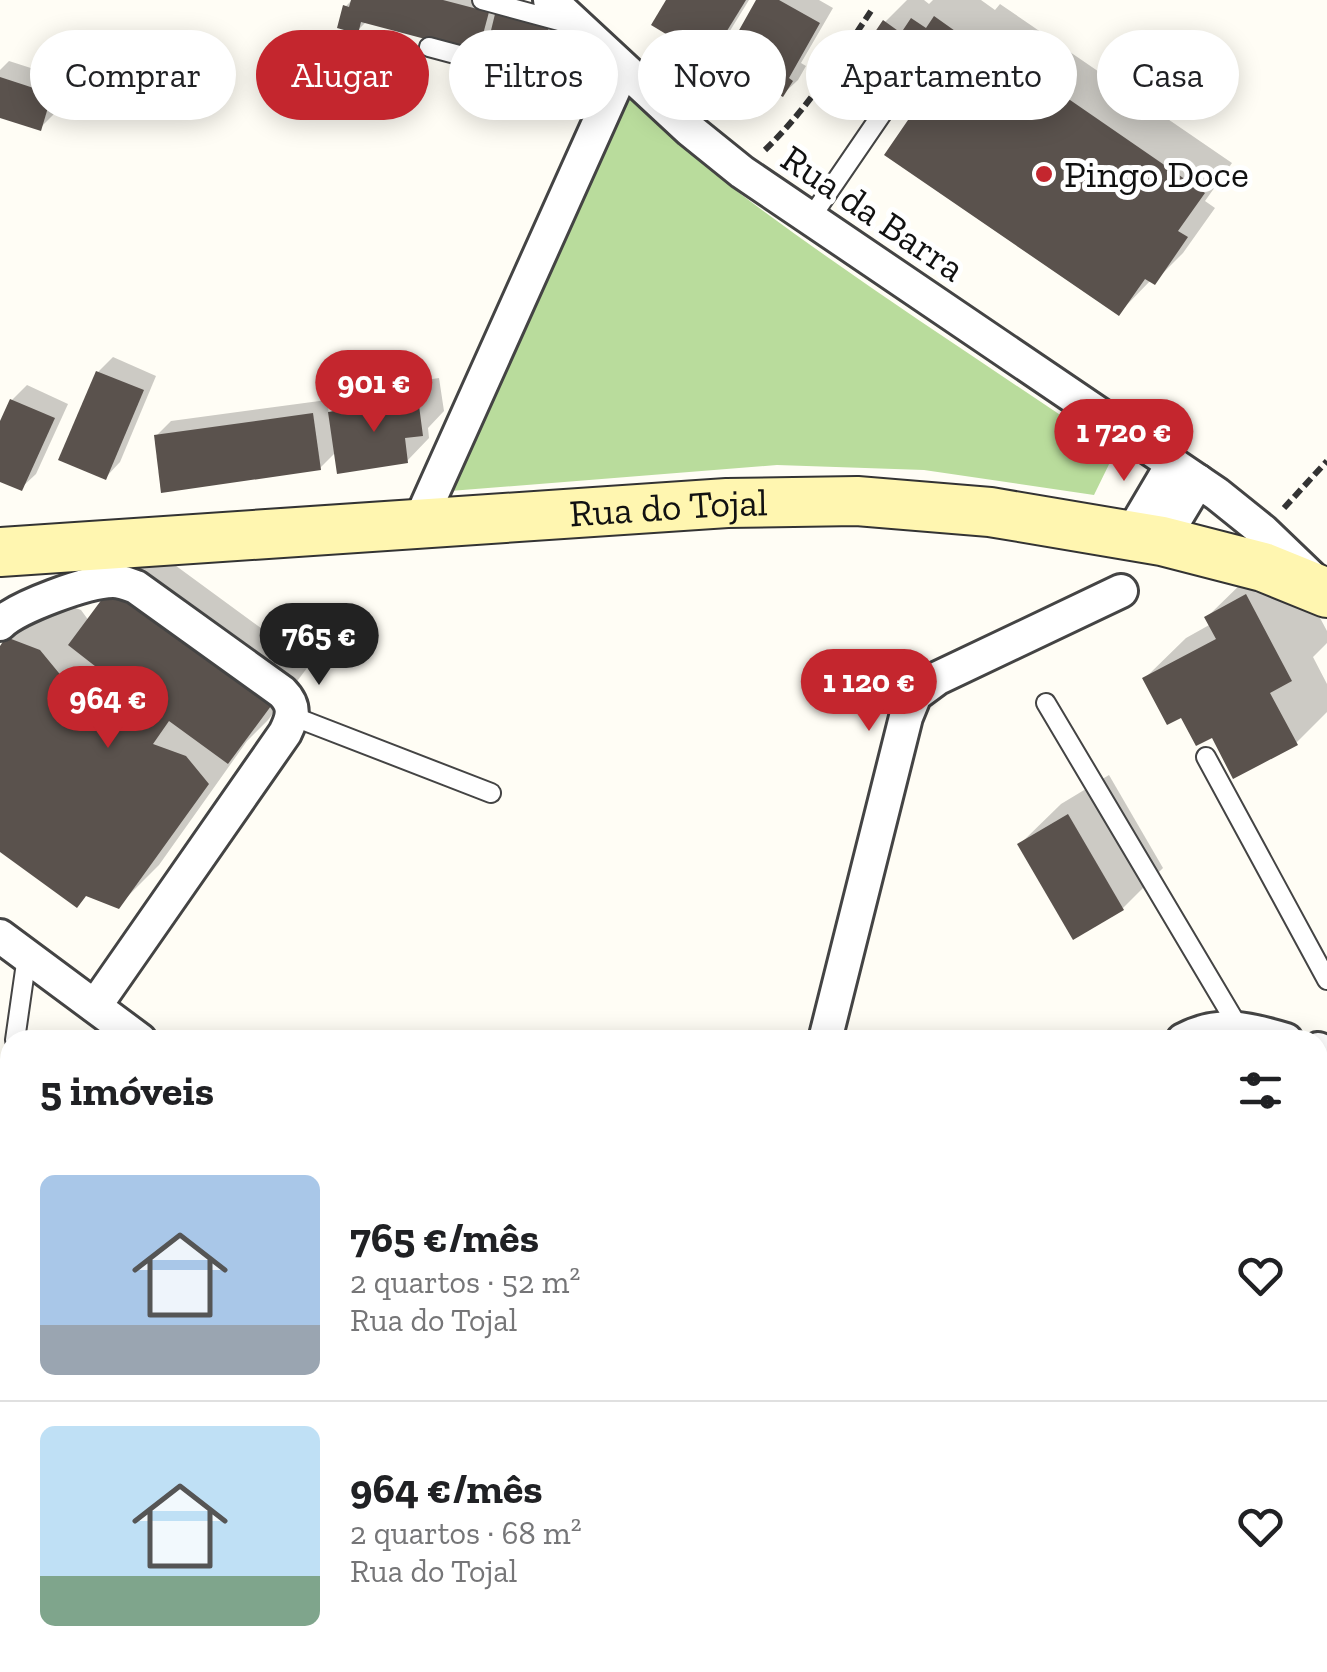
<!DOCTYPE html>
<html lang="pt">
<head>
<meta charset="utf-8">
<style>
	body { margin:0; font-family:"Zilla Slab",serif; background:#f6f6f6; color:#202124; height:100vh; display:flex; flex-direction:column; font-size:38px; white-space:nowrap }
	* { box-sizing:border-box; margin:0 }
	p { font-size:32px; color:#757577 }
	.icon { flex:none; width:55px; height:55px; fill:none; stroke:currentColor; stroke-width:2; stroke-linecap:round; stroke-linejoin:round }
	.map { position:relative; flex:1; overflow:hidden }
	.drawer { position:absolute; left:0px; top:1030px; width:1328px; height:642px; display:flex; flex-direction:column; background:#fff; border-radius:30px 30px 0 0; box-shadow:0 5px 25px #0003 }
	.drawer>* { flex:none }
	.guide { position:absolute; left:30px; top:30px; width:1268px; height:90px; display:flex; gap:20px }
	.price { position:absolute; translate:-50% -85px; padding:0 22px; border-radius:35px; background:#c4262e; color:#fff; font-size:32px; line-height:65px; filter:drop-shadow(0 2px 5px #0008) }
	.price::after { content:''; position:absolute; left:50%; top:60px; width:30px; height:22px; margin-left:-15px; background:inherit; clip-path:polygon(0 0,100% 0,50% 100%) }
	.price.active { background:#222; color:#fff }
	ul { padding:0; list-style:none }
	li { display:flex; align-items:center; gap:30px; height:250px; padding:0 40px }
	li+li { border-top:2px solid #e0e0e0 }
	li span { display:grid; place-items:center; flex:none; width:280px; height:200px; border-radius:15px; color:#555 }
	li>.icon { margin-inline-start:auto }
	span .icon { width:120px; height:120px; fill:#fffc; stroke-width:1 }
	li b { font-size:42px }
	h2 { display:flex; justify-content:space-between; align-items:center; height:120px; padding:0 40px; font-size:42px }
	.chip { padding:0 35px; border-radius:45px; background:#fff; box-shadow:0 5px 25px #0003; font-size:35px; line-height:90px }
	.chip.active { background:#c4262e; color:#fff }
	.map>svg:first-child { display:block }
	.green { fill:#d5ebbd }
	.forest { fill:#b9dc9c }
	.shadow { fill:#0003 }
	.building { fill:#5a524d }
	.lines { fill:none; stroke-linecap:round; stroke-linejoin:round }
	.lane-casing { stroke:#444; stroke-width:22 }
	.street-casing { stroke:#444; stroke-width:38 }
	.secondary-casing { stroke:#333; stroke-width:52 }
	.path { stroke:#333; stroke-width:6; stroke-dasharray:10 5; stroke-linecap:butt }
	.lane { stroke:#fff; stroke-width:18 }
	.street { stroke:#fff; stroke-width:32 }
	.secondary { stroke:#fff6b0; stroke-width:48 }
	.poi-dot { fill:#c4262e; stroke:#fff; stroke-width:4 }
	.labels { text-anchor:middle; stroke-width:10; stroke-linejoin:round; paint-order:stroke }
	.poi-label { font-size:38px; fill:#111; stroke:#fff; text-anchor:start }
	.street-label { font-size:38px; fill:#111; stroke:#fff }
</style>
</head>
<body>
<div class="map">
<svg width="1327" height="1672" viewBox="0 0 1327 1672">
	<rect width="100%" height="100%" fill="#fffdf5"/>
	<polygon class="green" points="1318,1287 1327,1289 1327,1407 1318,1405"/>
	<path class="forest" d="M629,96C665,129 700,162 738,192C860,284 989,366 1115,452L1094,495L924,470L777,465L450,491Z"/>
	<g class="shadow">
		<polygon points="352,0 502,0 497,15 512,1 562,13 557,30 571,33 566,55 551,70 492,35 477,50 367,21 357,31 345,7"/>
		<polygon points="669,0 749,0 723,42 708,57"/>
		<polygon points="759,0 819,0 833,8 801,63 806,66 798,80 783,94"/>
		<polygon points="907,0 924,0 929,4 933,0 981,0 995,10 1000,4 1232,163 1205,201 1215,208 1183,253 1154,282 1151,280 1119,313 923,103 885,22"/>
		<polygon points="9,61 65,79 55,113 40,128 0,116 0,70"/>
		<polygon points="113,357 156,376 120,462 106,477 98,372"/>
		<polygon points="439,378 444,411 428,428 429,438 407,461 336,452 320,468 156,436 171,421 327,400 329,414 353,391"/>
		<polygon points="27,385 68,404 36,474 21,488 0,479 0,428 12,400"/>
		<polygon points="153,549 310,664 268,720 247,741 159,865 118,906 0,849 0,650 49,598 81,610 89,621 113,589"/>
		<polygon points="1287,556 1327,631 1327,643 1313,657 1327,684 1327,712 1296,743 1213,735 1182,715 1145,678 1186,638 1211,624 1207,617 1248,577"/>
		<polygon points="1109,775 1163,868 1123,908 1020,844 1061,804"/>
		<polygon points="1318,1074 1327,1076 1327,1287 1318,1284"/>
		<polygon points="10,1260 10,1373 0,1370 0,1325 8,1298 0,1296 0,1270"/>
		<polygon points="1318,1354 1327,1356 1327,1672 1289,1672 1255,1663 1318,1662"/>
		<polygon points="725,1662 871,1662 870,1668 875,1662 947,1662 944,1672 715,1672"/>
	</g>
	<g class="building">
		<polygon points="351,0 443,0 489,12 478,53 361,22 358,34 337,28 343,5 349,7"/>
		<polygon points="666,0 746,0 709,60 651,25"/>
		<polygon points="756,0 779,0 820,23 789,78 793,81 783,97 753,80 756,75 724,57"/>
		<polygon points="495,14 549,27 544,44 558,48 552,72 485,55"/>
		<polygon points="934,16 965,38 970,31 1205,193 1178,231 1188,237 1155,285 1145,279 1119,316 884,155 919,104 856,60 883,20 901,33 911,18 926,28"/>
		<polygon points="0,77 52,94 41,131 0,118"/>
		<polygon points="96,371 144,390 106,480 58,460"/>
		<polygon points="418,398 423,436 405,438 408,463 337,474 328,412"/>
		<polygon points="10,399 55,418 22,491 0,482 0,421"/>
		<polygon points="313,413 321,470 161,493 154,435"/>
		<polygon points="111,587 271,706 228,764 169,721 153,744 186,756 209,784 119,909 86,896 77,908 0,852 0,646 6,637 40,650 63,678 78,690 88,677 93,680 100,670 68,645"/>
		<polygon points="1246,594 1292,681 1270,693 1298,745 1233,779 1212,738 1196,746 1181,718 1167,725 1142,678 1216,639 1204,617"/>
		<polygon points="1068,814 1124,910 1073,940 1017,844"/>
		<polygon points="1318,1124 1327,1127 1327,1289 1318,1287"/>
		<polygon points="0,1277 10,1279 10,1376 0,1373 0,1316 5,1300 0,1298"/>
		<polygon points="1318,1405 1327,1407 1327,1476 1318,1474"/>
		<polygon points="1318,1500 1327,1503 1327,1672 1280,1672 1249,1664 1318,1662"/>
	</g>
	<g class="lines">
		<defs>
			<g id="lane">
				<polyline points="482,0 563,22"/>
				<path d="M429,47L545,78C574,79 576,56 585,33"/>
				<polyline points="810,219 890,102"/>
				<polyline points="1046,703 1239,1028"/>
				<polyline points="292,716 491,793"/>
				<polyline points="1206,757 1327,980"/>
				<polyline points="15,1040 27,956"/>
				<polyline points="0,1135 10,1076"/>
				<polyline points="338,1662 357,1672"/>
				<polyline points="793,1662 830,1672"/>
				<polyline points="701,1672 703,1662"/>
				<polyline points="844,1672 847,1662"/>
				<polyline points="1035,1672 1037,1662"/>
			</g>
			<g id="street">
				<polyline points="550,0 690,130 742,172 1217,494 1263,531 1313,579"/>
				<polyline points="418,525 623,69"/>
				<polyline points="1130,536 1172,465"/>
				<polyline points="1162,541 1198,481"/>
				<path d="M0,624C17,607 88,581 113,581C121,581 128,584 136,587L282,692C296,706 293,717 285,733L95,1006"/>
				<polyline points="0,936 140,1040"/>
				<polyline points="825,1040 906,717 915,695 938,678 1121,591"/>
				<path d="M1183,1040C1218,1021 1250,1029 1286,1040"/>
				<polyline points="1318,1049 1327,1052"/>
				<polyline points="980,1662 993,1672"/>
			</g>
			<g id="secondary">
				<path id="s1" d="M0,552L727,503L857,501L990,512L1162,541L1263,567L1327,593"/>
			</g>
		</defs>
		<use href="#lane" class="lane-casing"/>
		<use href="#street" class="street-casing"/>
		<use href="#secondary" class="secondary-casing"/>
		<g class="path">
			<path d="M765,150C809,107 839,59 873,8"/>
			<polyline points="1284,508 1327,461"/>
		</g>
		<use href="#lane" class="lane"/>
		<use href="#street" class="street"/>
		<use href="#secondary" class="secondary"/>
	</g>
	<circle class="poi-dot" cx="1044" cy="174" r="10"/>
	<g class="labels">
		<g class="poi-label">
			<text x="1064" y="187">Pingo Doce</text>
		</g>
		<g class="street-label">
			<text transform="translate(873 213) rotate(34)" y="13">Rua da Barra</text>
			<text dy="13" stroke="none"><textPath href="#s1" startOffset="670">Rua do Tojal</textPath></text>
		</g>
	</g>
</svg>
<b class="price" style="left:374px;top:435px">901 €</b>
<b class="price" style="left:1124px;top:484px">1 720 €</b>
<b class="price active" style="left:319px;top:688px">765 €</b>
<b class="price" style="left:869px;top:734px">1 120 €</b>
<b class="price" style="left:108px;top:751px">964 €</b>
<div class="guide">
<a class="chip">Comprar</a>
<a class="chip active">Alugar</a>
<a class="chip">Filtros</a>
<a class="chip">Novo</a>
<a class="chip">Apartamento</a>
<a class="chip">Casa</a>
</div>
<section class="drawer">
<h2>5 imóveis<svg class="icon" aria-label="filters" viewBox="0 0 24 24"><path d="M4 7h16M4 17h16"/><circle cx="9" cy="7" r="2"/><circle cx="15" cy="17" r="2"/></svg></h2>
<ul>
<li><span style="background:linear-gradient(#a9c7e8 75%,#9aa5b1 0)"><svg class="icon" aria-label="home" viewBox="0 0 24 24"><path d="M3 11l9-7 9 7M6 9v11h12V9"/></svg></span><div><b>765 €/mês</b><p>2 quartos · 52 m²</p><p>Rua do Tojal</p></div><svg class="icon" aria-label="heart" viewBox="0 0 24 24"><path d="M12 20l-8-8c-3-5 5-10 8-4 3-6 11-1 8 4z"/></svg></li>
<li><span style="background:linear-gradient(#bfe0f5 75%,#7fa58c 0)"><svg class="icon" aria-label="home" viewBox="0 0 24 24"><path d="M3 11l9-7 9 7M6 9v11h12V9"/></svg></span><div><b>964 €/mês</b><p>2 quartos · 68 m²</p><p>Rua do Tojal</p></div><svg class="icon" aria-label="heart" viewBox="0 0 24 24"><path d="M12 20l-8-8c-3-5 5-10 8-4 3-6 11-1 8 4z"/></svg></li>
</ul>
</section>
</div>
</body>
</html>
